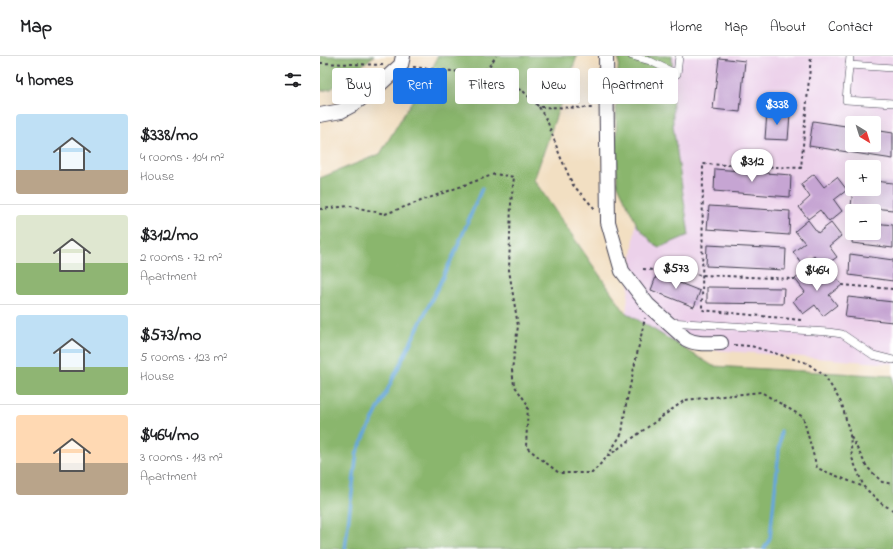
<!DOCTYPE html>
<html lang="en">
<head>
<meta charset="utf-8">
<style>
	body { margin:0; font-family:"Indie Flower",sans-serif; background:#f2f2f2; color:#202124; height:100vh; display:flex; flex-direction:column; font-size:15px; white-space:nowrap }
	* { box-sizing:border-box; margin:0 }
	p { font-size:13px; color:#757577 }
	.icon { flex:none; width:22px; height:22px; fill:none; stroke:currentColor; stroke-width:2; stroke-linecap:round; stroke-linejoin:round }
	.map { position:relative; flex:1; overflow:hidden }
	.sheet { display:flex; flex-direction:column; background:#fff; width:320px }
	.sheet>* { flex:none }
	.hud { position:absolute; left:12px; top:12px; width:380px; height:36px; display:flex; gap:8px }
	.needle { width:26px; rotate:142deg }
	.buttons { position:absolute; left:525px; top:60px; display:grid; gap:8px }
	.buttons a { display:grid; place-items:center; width:36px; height:36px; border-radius:4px; background:#fff; box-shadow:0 4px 16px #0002; font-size:20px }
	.price { position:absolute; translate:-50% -34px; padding:0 9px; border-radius:14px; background:#fff; color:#222; font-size:13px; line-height:26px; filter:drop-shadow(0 1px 2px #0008) }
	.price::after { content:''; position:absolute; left:50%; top:24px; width:12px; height:9px; margin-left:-6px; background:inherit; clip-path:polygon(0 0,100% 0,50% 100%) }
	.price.current { background:#1a73e8; color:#fff }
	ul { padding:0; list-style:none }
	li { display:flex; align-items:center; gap:12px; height:100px; padding:0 16px }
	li+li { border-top:1px solid #e0e0e0 }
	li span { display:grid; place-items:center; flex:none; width:112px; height:80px; border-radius:4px; color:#555 }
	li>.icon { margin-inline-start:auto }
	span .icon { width:48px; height:48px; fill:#fffc; stroke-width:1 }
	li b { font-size:17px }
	h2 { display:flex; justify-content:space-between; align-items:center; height:48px; padding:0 16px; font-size:17px }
	.chip { padding:0 14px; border-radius:4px; background:#fff; box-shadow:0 4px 16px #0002; font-size:14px; line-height:36px }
	.chip.current { background:#1a73e8; color:#fff }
	header { display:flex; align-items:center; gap:24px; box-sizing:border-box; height:56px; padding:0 20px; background:#fff; border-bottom:1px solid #e0e0e0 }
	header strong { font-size:19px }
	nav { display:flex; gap:22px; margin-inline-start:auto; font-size:14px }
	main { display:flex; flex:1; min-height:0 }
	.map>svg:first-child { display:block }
	.built { fill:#ecd1ea; fill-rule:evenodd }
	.forest { fill:#8ab66d; stroke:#566c54 }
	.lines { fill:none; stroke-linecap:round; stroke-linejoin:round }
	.stream { stroke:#66a7d9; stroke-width:3.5 }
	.building { fill:#c6a5d3 }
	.lane-casing { stroke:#413e4f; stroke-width:8 }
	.street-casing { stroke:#413e4f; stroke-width:16 }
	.path { stroke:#413e4f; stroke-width:2; stroke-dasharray:3 3; stroke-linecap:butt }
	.lane { stroke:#fff; stroke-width:7 }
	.street { stroke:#fff; stroke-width:14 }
</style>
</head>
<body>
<header>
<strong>Map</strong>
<nav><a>Home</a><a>Map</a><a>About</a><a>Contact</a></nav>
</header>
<main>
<section class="sheet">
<h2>4 homes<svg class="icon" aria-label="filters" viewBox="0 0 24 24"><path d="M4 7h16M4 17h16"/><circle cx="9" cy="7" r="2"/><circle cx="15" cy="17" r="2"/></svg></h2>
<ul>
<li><span style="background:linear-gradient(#bfe0f5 70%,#b9a48a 0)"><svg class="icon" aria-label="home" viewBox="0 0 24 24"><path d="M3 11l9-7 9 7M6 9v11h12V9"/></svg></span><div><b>$338/mo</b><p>4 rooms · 104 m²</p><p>House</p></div></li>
<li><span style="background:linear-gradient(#dfe7d0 60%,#8fb573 0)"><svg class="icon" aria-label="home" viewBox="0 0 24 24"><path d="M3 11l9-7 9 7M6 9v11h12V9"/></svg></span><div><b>$312/mo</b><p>2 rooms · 72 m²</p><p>Apartment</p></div></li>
<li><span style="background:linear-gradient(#bfe0f5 65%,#8fb573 0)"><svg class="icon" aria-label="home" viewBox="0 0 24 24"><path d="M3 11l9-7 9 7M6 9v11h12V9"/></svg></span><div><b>$573/mo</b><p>5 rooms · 123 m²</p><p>House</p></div></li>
<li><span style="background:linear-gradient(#ffd9b3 60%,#b9a48a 0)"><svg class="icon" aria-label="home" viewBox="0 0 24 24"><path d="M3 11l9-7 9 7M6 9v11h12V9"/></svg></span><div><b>$464/mo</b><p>3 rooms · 113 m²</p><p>Apartment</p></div></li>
</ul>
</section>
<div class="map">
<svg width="573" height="493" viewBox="0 0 573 493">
	<rect width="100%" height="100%" fill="#fff"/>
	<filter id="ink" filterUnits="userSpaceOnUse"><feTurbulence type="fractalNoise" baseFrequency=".025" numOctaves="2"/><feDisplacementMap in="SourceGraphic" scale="8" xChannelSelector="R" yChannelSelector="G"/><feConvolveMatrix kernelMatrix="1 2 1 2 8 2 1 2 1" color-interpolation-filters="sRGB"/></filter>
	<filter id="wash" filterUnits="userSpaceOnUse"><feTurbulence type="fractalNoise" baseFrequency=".012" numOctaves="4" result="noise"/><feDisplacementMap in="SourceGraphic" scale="16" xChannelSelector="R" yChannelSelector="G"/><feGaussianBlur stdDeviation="0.9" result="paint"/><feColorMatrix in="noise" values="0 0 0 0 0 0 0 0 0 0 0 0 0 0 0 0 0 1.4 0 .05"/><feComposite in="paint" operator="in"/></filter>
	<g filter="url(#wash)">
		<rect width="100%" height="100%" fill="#f2dfc2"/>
		<path class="built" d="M333,0H573V308L303,287ZM532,67H554V89H532ZM532,111H554V133H532ZM532,155H554V177H532Z"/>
		<g class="forest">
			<polygon points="0,0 54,0 11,33 0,35"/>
			<polygon points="117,0 257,0 214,124 305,256 393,310 573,320 573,493 0,493 0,122 60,98 116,5"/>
			<polygon points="299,0 352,0 353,69 369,179 338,192 318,171 297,127 296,46"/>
		</g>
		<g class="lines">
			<g class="stream">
				<polyline points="25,493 37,396 136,194 162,132"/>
				<polyline points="444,493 450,482 461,375"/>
			</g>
		</g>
		<g id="blocks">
			<g class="building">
				<polygon points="399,2 425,5 420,56 393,53"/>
				<polygon points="447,56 470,58 468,84 445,83"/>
				<polygon points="493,65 532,71 532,89 554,89 554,74 573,77 573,103 489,90"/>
				<polygon points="395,113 471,119 470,141 394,135"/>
				<polygon points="494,118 504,131 517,121 527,134 514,144 522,155 509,166 500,154 488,163 479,151 490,141 481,128"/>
				<polygon points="554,125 573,127 573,154 531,150 533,133 554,133"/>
				<polygon points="389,150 470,155 469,179 387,173"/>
				<polygon points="488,164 498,177 511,167 521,180 509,190 517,201 503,211 494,200 483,209 473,196 485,187 475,175"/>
				<polygon points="554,167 573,169 573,192 532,187 533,177 554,177"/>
				<polygon points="387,189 466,193 465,214 386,210"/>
				<polygon points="530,198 573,204 573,225 529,219"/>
				<polygon points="488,213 498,226 512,215 522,229 509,239 517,249 503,260 495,249 483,258 473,245 485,236 475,223"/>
				<polygon points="337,218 380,235 374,251 331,234"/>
				<polygon points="387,231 464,232 463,248 387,247"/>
				<polygon points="528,241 573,246 573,266 525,261"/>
			</g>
		</g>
	</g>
	<g filter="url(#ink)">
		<use href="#blocks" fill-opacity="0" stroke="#413e4f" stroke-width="1"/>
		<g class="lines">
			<defs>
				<g id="lane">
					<polyline points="312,0 330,5 357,18 359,0"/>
					<polyline points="530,0 526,44 573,47"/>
					<polyline points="529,9 573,12"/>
					<polyline points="349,266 508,276 522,278 553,299 573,304"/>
				</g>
				<g id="street">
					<path d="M286,0L288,166L302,215L328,249L366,283C377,289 389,287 401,287"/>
					<polyline points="0,59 21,55 34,48 59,29 81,9 83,0"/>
				</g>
			</defs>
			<use href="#lane" class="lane-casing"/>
			<use href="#street" class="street-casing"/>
			<g class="path">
				<polyline points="0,7 63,9"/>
				<polyline points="93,11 160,18 203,35 219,51 274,52"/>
				<polyline points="160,18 170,9 176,0"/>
				<polyline points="219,51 228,67 240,100 253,129 275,153"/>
				<polyline points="0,153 30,150 65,158 175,118 194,121 191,147 189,214 198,270 192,314 194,329 208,349 206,391 239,417 272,417 287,401 302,377 306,348 325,262"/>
				<polyline points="323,213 382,219 475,223"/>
				<polyline points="522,229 573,233"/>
				<polyline points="481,264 382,254 383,108 481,112 491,0"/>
				<polyline points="414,289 431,290 487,307 505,320 522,348 530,379 532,402 544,431 562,448 573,454"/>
				<polyline points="531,381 547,411 562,426 573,428"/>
				<polyline points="288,400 365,344 441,336 483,361 497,412 544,431"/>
			</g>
			<use href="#lane" class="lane"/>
			<use href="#street" class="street"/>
		</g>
	</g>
</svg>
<div class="buttons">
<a><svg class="needle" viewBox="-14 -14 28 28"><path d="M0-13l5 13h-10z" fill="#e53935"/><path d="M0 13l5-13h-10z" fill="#757577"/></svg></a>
<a>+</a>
<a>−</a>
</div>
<b class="price current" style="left:457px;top:70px">$338</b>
<b class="price" style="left:432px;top:127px">$312</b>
<b class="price" style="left:356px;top:234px">$573</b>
<b class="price" style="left:497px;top:236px">$464</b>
<div class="hud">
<a class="chip">Buy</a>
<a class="chip current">Rent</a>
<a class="chip">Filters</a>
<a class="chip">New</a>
<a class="chip">Apartment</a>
</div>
</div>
</main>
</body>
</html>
